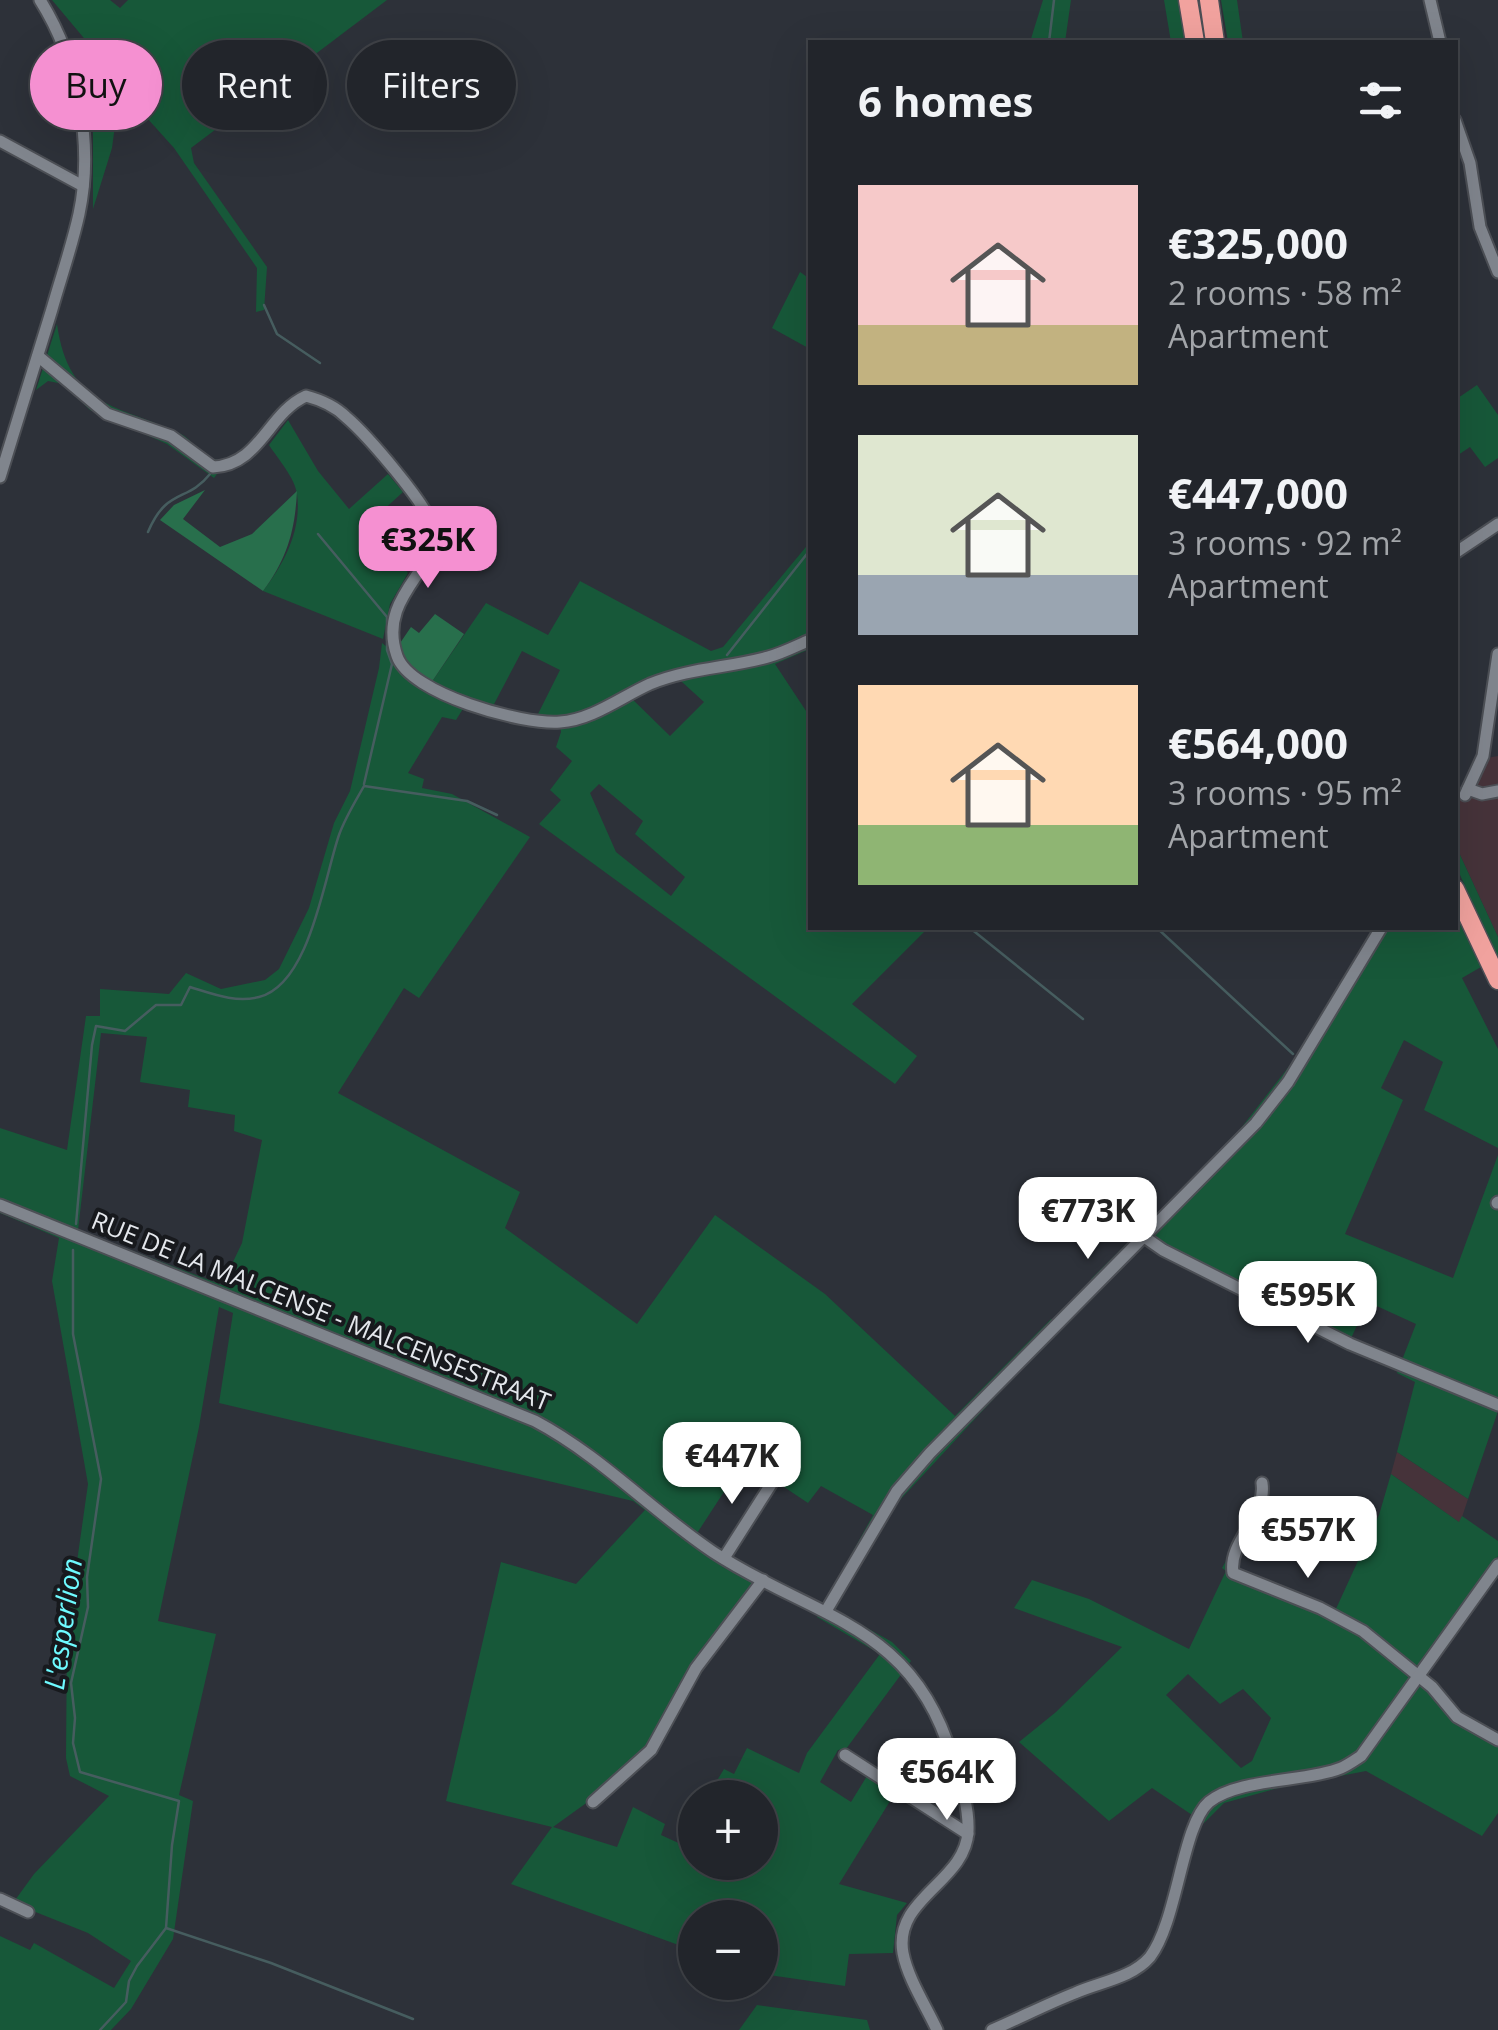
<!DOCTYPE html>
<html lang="en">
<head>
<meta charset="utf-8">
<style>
	body { margin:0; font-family:"Open Sans",sans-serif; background:#2a2d33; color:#f1f3f6; height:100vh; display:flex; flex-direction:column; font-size:38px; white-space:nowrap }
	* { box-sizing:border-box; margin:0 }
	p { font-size:32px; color:#a2a5a9 }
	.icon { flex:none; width:55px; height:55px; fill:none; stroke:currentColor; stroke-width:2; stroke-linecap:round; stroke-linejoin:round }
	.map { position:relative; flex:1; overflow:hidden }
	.drawer { position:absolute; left:808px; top:40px; width:650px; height:890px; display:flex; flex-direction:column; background:#22252b; border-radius:0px; box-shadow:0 10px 40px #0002,0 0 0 2px #3f4247 }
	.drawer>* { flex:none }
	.guide { position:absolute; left:30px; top:40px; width:628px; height:90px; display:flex; gap:20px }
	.fabs { position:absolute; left:678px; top:1780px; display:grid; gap:20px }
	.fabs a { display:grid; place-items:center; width:100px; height:100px; border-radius:50%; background:#22252b; box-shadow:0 10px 40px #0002,0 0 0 2px #3f4247; font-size:50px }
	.price { position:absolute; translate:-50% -85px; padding:0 22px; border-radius:20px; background:#fff; color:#222; font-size:32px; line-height:65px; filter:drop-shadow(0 2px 5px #0008) }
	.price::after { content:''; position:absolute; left:50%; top:60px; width:30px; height:22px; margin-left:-15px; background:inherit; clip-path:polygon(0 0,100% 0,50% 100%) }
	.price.selected { background:#f590d1; color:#111 }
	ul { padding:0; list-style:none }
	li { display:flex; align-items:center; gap:30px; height:250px; padding:0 50px }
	li span { display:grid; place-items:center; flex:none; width:280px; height:200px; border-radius:0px; color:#555 }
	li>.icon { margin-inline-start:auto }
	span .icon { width:120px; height:120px; fill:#fffc; stroke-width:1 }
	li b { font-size:42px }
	h2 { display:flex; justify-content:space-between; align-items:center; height:120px; padding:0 50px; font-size:42px }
	.tag { padding:0 35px; border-radius:45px; background:#22252b; box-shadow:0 10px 40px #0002,0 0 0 2px #3f4247; font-size:35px; line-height:90px }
	.tag.selected { background:#f590d1; color:#111 }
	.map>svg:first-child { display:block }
	.industrial { fill:#46333a }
	.green { fill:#175839; fill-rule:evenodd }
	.forest { fill:#286f4c }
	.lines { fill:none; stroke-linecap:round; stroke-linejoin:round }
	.stream { stroke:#465d5f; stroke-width:2.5 }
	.minor-casing { stroke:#4c4f55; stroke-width:15 }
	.highway-casing { stroke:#4c4f55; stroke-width:21 }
	.minor { stroke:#80858d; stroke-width:11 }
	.highway { stroke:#f1a29e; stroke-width:18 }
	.labels { text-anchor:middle; stroke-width:8; stroke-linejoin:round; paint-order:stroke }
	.street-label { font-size:25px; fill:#e4e7ec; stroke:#17191d }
	.water-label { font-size:28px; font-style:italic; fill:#6efaff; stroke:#17191d }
</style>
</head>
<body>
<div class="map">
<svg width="1498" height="2030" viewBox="0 0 1498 2030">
	<rect width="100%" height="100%" fill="#2d3139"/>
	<g class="industrial">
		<polygon points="1498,756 1498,937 1455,844 1455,798 1476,760"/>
		<polygon points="1397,1452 1468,1499 1460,1523 1391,1474"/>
	</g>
	<g class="green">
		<polygon points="52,0 110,0 120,8 128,0 387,0 191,148 194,163 267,267 264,310 256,312 257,268 174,148 120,88 112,148 93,209 93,133 77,54 88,43"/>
		<polygon points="1043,0 1071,0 1065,42 1030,42"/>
		<polygon points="1164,0 1179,0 1188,42 1171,42"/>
		<polygon points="1221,0 1237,0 1243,42 1228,42"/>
		<polygon points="800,272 810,279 810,349 772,328"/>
		<path d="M57,324C69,409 118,404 181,434C191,439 195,449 204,455C209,459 220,460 226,462L214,478L167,444L90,410L63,384L48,381L36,390Z"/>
		<polygon points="1477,385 1498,415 1498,458 1485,467 1470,447 1455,457 1455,400"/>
		<path d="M288,420L318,471L349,509L388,474L403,492L368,524L408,573L390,604L383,639L263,591C284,564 302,530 297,494C295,478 278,459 269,445Z"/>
		<path d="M810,542V649L775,664L810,717V928H928L852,1004L917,1056L895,1084L539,824L561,800L550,790L572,761L556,747L561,732L559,715L537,716L560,670L522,651L493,706L469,699L456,720L442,717L408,773L424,779L422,788L452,794L530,837L419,998L404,988L338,1093L520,1192L505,1228L637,1324L715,1215L825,1294L955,1416L1051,1319L1060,1327L899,1501L862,1558L835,1610L892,1642L911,1661L846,1749L838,1750L820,1782L851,1802L867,1776L895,1793L839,1884L907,1903L897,1915L893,1953L849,1954L845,1986L762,1974L760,1918H695V1951L511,1884L552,1827L446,1801L501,1562L576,1584L645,1510L633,1501L219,1403L233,1313L219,1307L199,1427L158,1621L216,1634L179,1795L193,1801L173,1939L131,2009L111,2030H0V1936L30,1950L34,1943L114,1988L131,1961L88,1933L13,1903L34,1874L109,1796L70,1776L66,1758L67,1632L88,1484L52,1281L59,1238L0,1213V1128L67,1150L86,1016H100V989L169,994L186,973L221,989L265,980L279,969L309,908L334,823L350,791L379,668L382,643L431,683L486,603L548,635L580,581L711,651L723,647ZM671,672L704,702L670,736L626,693ZM599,784L643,821L635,834L685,877L671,896L616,852L590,793ZM101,1033L147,1037L140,1082L190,1090L188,1107L235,1115L234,1131L262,1140L242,1243L222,1285L78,1230ZM748,1455L778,1473L781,1479L778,1483L808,1503L821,1486L873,1515L817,1617L880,1654L807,1753L799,1773L747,1748L734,1774L724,1769L707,1797L760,1798V1862H695V1831L685,1846L661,1835L665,1824L633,1807L617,1847L553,1827L603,1791L648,1750L672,1708L679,1712L707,1663L764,1589L723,1567L690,1544Z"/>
		<polygon points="1455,844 1498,937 1498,958 1455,864"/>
		<polygon points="1455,914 1481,967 1462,978 1498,1049 1498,1148 1424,1110 1443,1062 1404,1040 1381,1088 1403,1100 1345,1234 1453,1278 1498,1155 1498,1411 1468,1499 1397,1452 1415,1382 1397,1373 1416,1324 1368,1302 1346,1349 1143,1243 1101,1287 1091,1279 1231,1141 1301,1051 1373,928 1455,928"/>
		<path d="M1391,1474L1459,1522L1462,1516L1498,1541V1556L1411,1675L1430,1690L1455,1721L1498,1747V1813L1482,1836L1366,1771L1278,1788L1224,1803L1204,1823L1152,1788L1109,1821L1019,1742L1056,1712L1122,1647L1014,1608L1032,1580L1089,1599L1189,1649L1226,1571L1222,1568L1250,1519L1258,1523L1237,1562L1240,1570L1335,1611L1379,1515ZM1188,1674L1220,1704L1243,1689L1271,1718L1252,1761L1241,1768L1166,1695Z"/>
		<polygon points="757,2005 867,2020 870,2030 739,2030"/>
	</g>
	<g class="forest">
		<path d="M205,490L183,519L220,547L252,534L297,491C295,531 287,559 263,591L160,520L174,505Z"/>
		<polygon points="435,614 464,634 431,683 406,662 396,649 411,627 419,633"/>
	</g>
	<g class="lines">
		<g class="stream">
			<polyline points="1049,42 1054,0"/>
			<polyline points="264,305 277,334 320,363"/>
			<path d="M148,532C167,487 187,503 210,474"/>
			<polyline points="318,534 387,617 387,650 392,664 364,784"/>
			<polyline points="727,655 810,550"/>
			<polyline points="970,928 1083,1019"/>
			<polyline points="1157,928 1293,1054"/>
			<path d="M76,1224L92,1045L96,1026L125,1031L156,1005H181L190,987C213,994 235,1003 259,997C310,984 324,878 339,835C345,818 355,802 364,786L467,801L497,815"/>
			<polyline points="73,1250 73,1334 101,1479 87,1577 88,1607 71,1683 75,1718 73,1743 80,1772 179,1801 172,1845 166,1928 137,1966 129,1981 126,2002 100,2030"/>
			<polyline points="166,1928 271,1963 413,2019"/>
		</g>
		<defs>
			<g id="minor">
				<polyline points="1430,0 1440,42"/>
				<polyline points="1455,120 1470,163 1480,227 1498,272"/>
				<polyline points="0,141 83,186"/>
				<path d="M38,356L107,414L171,436L213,467C260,465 268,413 306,396C321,400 335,406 346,417C366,434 429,506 434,530C441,568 376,596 397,656C410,694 522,725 560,722C592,720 621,697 650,684C689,668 728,668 768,657C783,653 796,646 810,640"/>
				<path d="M0,477C17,421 35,365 52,309C61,277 72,246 79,214C94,144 78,60 40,0"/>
				<polyline points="1455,553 1498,524"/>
				<polyline points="1468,789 1482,794 1498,791"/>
				<polyline points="1465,795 1483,756 1498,654"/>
				<polyline points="1497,1203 1498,1202"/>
				<path d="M0,1205L535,1421C601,1456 652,1511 713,1552C815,1619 913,1623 952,1757C960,1781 969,1805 968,1831C966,1882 893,1898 903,1953C908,1979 926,2006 937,2030"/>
				<polyline points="1143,1236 1163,1250 1350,1344 1498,1405"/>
				<path d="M1262,1483C1267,1518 1228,1540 1233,1573L1320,1608L1363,1631L1432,1687L1457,1717L1498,1740"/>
				<polyline points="724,1558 775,1478"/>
				<polyline points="826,1611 897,1491 930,1453 1256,1123 1288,1082 1381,928"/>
				<polyline points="845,1755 968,1834"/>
				<polyline points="593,1802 651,1750 696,1668 763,1580"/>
				<polyline points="0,1899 28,1912"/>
				<path d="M992,2030C1020,2018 1047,2004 1075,1993C1100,1982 1132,1978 1150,1957C1178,1920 1182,1825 1209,1802C1238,1778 1307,1782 1341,1768C1348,1765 1355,1760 1361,1756L1498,1565"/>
			</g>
			<g id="highway">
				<polyline points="1188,0 1195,42"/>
				<polyline points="1209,0 1215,42"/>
				<polyline points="1455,889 1498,980"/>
			</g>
		</defs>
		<use href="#minor" class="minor-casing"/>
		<use href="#highway" class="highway-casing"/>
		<use href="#minor" class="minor"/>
		<use href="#highway" class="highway"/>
	</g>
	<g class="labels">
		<g class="street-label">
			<text transform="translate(321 1311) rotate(22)" y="9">RUE DE LA MALCENSE - MALCENSESTRAAT</text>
		</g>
		<g class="water-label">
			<text transform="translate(63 1624) rotate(-82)" y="10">L'esperlion</text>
		</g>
	</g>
</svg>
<div class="fabs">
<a>+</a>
<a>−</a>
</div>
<b class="price selected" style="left:428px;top:591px">€325K</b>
<b class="price" style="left:1088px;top:1262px">€773K</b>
<b class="price" style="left:1308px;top:1346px">€595K</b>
<b class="price" style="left:732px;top:1507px">€447K</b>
<b class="price" style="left:1308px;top:1581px">€557K</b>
<b class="price" style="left:947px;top:1823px">€564K</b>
<div class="guide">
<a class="tag selected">Buy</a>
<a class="tag">Rent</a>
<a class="tag">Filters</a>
</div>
<section class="drawer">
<h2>6 homes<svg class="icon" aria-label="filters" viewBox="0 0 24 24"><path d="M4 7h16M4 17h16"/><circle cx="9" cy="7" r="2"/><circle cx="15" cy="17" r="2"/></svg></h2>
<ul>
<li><span style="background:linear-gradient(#f6c9c9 70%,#c2b280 0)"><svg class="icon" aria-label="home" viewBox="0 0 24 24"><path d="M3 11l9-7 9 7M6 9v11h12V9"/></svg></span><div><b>€325,000</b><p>2 rooms · 58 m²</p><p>Apartment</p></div></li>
<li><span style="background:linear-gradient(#dfe7d0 70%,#9aa5b1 0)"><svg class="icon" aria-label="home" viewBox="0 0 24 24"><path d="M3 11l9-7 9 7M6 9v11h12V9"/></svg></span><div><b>€447,000</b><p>3 rooms · 92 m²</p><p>Apartment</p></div></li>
<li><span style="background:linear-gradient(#ffd9b3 70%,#8fb573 0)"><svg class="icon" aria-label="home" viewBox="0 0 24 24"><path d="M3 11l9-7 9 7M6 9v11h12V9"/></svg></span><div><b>€564,000</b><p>3 rooms · 95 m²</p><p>Apartment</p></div></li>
</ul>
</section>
</div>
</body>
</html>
